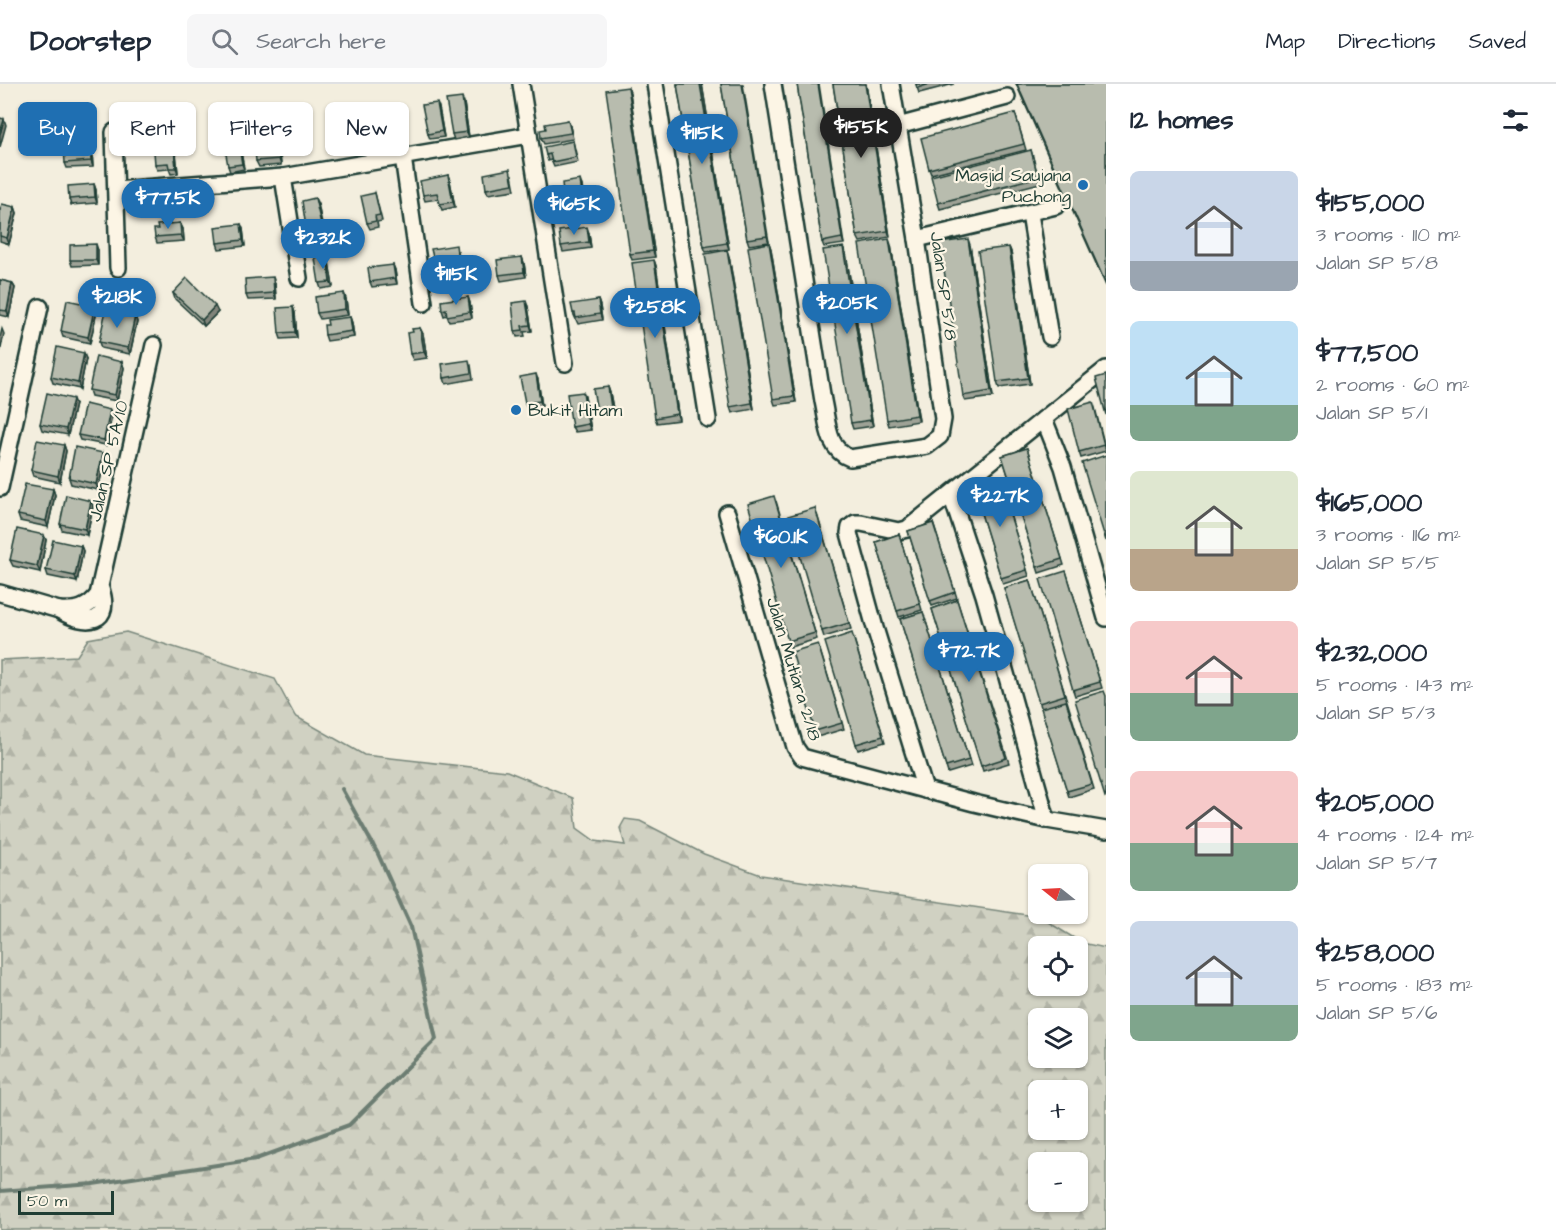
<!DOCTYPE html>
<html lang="en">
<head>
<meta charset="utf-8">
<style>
	body { margin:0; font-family:"Architects Daughter",sans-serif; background:#f6f6f7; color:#1f2937; height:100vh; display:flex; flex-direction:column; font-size:22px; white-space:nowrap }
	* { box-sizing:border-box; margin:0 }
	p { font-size:20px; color:#747a83 }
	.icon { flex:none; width:33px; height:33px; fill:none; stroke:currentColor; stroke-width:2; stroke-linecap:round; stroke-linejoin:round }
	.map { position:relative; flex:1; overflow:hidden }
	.side { display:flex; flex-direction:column; background:#fff; width:450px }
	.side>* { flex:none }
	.banner { position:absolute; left:18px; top:18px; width:570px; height:54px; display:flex; gap:12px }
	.needle { width:39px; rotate:288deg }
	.tools { position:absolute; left:1028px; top:780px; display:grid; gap:12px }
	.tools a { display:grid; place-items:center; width:60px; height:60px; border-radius:9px; background:#fff; box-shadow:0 2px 4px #0004; font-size:30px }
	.scale { position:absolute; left:18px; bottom:15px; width:96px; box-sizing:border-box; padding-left:6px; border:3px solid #1f3d34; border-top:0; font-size:16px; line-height:21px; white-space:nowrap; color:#1f3d34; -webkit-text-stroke:4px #fcf5e5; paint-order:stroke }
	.price { position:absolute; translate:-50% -51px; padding:0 14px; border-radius:21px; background:#1f6fb2; color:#fff; font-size:20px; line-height:39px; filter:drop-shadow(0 2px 3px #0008) }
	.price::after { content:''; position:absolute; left:50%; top:36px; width:18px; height:14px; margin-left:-9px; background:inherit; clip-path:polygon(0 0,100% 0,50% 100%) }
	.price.on { background:#222; color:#fff }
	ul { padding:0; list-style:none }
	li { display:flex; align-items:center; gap:18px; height:150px; padding:0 24px }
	li span { display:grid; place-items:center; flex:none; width:168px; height:120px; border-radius:9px; color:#555 }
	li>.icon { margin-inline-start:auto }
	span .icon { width:72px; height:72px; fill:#fffc; stroke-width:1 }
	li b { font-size:26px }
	h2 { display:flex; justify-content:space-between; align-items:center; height:72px; padding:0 24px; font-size:26px }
	.tag { padding:0 21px; border-radius:9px; background:#fff; box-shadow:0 2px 4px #0004; font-size:21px; line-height:54px }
	.tag.on { background:#1f6fb2; color:#fff }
	header { display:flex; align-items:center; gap:36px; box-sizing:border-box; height:84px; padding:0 30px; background:#fff; border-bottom:2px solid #e0e1e3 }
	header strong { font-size:28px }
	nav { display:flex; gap:33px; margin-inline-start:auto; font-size:21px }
	.search { width:420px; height:54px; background:#f6f6f7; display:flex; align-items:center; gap:15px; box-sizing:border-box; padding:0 21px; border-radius:9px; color:#747a83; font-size:22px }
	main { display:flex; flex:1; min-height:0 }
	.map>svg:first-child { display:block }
	.forest { fill:url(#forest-firs); stroke:#78877b; stroke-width:1.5; fill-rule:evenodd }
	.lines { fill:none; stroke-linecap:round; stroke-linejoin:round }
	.stream { stroke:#6c7d72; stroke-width:4 }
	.minor-casing { stroke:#1f3d34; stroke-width:20 }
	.minor { stroke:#fcf5e5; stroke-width:15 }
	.wall { fill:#9ea296; stroke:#1f3d34; stroke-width:1.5 }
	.shaded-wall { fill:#81847a; stroke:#1f3d34; stroke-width:1.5 }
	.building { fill:#b8bcae; stroke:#1f3d34; stroke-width:1.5 }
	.poi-dot { fill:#1f6fb2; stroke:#fcf5e5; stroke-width:2 }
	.labels { text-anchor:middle; stroke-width:4.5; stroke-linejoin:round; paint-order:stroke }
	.poi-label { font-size:18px; fill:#1f3d34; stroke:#fcf5e5; text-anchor:end }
	.street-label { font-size:18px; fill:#1f3d34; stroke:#fcf5e5 }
</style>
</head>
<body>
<header>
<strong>Doorstep</strong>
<div class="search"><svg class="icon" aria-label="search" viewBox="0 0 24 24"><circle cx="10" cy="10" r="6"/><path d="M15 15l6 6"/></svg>Search here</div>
<nav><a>Map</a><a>Directions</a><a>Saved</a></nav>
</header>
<main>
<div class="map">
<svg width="1106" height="1146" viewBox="0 0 1106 1146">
	<defs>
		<pattern id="forest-firs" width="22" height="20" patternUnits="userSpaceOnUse" patternTransform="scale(1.5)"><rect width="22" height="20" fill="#d0d1c2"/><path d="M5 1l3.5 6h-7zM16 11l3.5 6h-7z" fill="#b2b4a7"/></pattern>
	</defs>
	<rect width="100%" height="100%" fill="#f3eede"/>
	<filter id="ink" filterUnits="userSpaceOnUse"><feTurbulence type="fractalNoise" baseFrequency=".0167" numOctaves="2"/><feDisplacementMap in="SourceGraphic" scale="12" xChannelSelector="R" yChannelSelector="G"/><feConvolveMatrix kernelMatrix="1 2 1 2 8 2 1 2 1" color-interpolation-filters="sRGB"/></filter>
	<g filter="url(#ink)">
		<path class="forest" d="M126,548L275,595L295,632L364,671L507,687L573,714L577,744L595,757L625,761L620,744L625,735L640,737L704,770L761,791L1040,833L1082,859L1106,864V1146H0V576L77,572L88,555ZM1038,862H1077V902H1038ZM1038,934H1077V974H1038ZM1038,1006H1077V1046H1038ZM1038,1078H1077V1118H1038Z"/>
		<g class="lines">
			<polyline class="stream" points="0,1107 93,1100 256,1075 349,1041 436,955 411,843 378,770 342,705"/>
			<defs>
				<g id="minor">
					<polyline points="521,0 565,279"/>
					<polyline points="655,0 708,335"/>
					<path d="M773,0L823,317C828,339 827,365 850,374L927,362L940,352L943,335L917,155L891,0"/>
					<polyline points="898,42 1007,13"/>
					<polyline points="114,48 118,184"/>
					<polyline points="403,73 424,219"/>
					<polyline points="283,93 299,194"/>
					<polyline points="116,106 283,93 529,51"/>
					<polyline points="1030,130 1050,253"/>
					<polyline points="917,155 1056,122"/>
					<polyline points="1044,335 1063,383 1106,534"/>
					<polyline points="0,404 40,223"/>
					<polyline points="951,411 984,511 1047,736"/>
					<polyline points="727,429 795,663 802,673 974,719 1047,736 1106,746"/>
					<path d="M100,502C114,540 86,543 59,526C77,527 87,525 98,511L154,261"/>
					<polyline points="0,509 59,526"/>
					<polyline points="925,706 875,544 849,449 850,443 855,439 861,439 899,447 907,445 1106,285"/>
				</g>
			</defs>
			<use href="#minor" class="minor-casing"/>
			<use href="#minor" class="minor"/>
		</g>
		<g class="wall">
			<polygon points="677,0 702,0 729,165 706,168 704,163"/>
			<polygon points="721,0 769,158 749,161 747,155"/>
			<polygon points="797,0 844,160 824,163 822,158"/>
			<polygon points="833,0 866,0 890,153 860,158 857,152"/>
			<polygon points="916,0 954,0 919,9"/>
			<polygon points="1016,0 1106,0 1106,202"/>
			<polygon points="628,3 630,9 655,173 632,176 630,170"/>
			<polygon points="464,19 469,53 454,56 452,50"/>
			<polygon points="439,24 444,53 430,55 428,50"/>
			<polygon points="1015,29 1026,66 931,90 929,85"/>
			<polygon points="368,36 372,61 359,63 357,57"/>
			<polygon points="568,36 570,41 573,55 544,60 541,54 546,45"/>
			<polygon points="278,49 281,81 259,83 256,77"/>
			<polygon points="237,51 239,57 244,85 230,88 228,82"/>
			<polygon points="173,54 175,59 178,89 171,90 169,85 157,86 155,80"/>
			<polygon points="573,57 578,78 554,83 551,76 548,77 546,71"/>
			<polygon points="1031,66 1040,99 940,125 938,119"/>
			<polygon points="92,68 93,83 67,84 65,79"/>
			<polygon points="448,91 450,97 455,123 442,126 438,115 425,117 423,111"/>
			<polygon points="512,91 515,106 488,110 486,105"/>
			<polygon points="94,100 96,106 97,119 71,121 69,115"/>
			<polygon points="582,102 585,126 567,128 565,123"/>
			<polygon points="375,109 382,137 377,138 378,143 370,145 367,139"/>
			<polygon points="318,120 323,146 309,149 306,143"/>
			<polygon points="15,123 17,129 9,160 0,157 0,126"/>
			<polygon points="180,139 183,145 184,157 157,159 155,153 158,145"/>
			<polygon points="241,140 243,145 245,162 219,165 217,159"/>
			<polygon points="589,149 591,164 563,168 561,162"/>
			<polygon points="769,159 771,165 796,318 775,321 773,315"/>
			<polygon points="891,161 919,337 889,342 887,336"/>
			<polygon points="970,161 993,313 965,317 963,312"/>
			<polygon points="843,163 846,169 873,342 853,345 851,339"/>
			<polygon points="1009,163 1011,168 1030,300 999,304 997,298"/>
			<polygon points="98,166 98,181 72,182 70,176"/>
			<polygon points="458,167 460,182 439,186 437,179 435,179 433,173"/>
			<polygon points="729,172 754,325 732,329 730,323"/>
			<polygon points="522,173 524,179 526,193 501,197 499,191"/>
			<polygon points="654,176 656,182 679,336 657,339 655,334"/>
			<polygon points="329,178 333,203 321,205 319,199"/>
			<polygon points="393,181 395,186 397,200 372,203 370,198"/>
			<polygon points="0,196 12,199 15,204 9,233 0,231"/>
			<polygon points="275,199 276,215 248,216 246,211"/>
			<polygon points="173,209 218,228 204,242 175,215"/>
			<polygon points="344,209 346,215 348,231 320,235 317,229"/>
			<polygon points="468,213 470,219 472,234 449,237 447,231 444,232 442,226"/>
			<polygon points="598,216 600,222 602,236 578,240 573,229"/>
			<polygon points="293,223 295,229 297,254 281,255 279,249"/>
			<polygon points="528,223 532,247 524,248 525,252 517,253 515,247"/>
			<polygon points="97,227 90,259 63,253 61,247"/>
			<polygon points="135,232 137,238 130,270 101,264 99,258"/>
			<polygon points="350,233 352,239 354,253 327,257 325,251 328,241"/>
			<polygon points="420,244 423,250 427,274 413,276 410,270"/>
			<polygon points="86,275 80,305 53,299 51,293"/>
			<polygon points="122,278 124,284 117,317 91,312 89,306"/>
			<polygon points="471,281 473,295 446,300 444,294"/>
			<polygon points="538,296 542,322 527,325 525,319"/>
			<polygon points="608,303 610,309 614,330 599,332 597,327"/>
			<polygon points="585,313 591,346 575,348 572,343"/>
			<polygon points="75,320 68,351 42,346 40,340"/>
			<polygon points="1095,324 1106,367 1081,374 1079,368"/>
			<polygon points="112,331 106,361 80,356 78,351"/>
			<polygon points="64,361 66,367 60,398 33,392 31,386"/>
			<polygon points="1027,364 1064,481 1039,489 1002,372"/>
			<polygon points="103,369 105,375 98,406 71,400 69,394"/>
			<polygon points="999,395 1029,492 1003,500 973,403"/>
			<polygon points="53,405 55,411 48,443 20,437 18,431"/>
			<polygon points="91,417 93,422 87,451 62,446 60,440"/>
			<polygon points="776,417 817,555 790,563 788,557"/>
			<polygon points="817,430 851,545 824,553 822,547"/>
			<polygon points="933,439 957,514 932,522 908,447"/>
			<polygon points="899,450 922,526 899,533 876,458"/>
			<polygon points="46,456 40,488 13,482 10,476"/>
			<polygon points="81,462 83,467 77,498 48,492 46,486"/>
			<polygon points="1066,487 1102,604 1075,612 1073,606"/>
			<polygon points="1030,496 1094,705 1069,713 1004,504"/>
			<polygon points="957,516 1009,679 983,687 932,525"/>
			<polygon points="923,528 971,682 948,689 900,535"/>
			<polygon points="854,555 885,658 858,666 856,660"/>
			<polygon points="820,566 844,645 817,653 815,647"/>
		</g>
		<g class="shaded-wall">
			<polygon points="700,0 702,0 729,165 727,159"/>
			<polygon points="742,0 743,0 769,158 767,152"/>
			<polygon points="818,0 819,0 844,160 842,154"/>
			<polygon points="865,0 866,0 890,153 888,147"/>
			<polygon points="628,3 630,9 655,173 653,167"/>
			<polygon points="462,14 464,19 469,53 467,48"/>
			<polygon points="437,19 439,24 444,53 442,47"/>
			<polygon points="366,30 368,36 372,61 370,55"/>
			<polygon points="4,35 6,41 0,63 0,50"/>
			<polygon points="276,44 278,49 281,81 279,75"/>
			<polygon points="237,51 239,57 244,85 242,80"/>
			<polygon points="173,54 175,59 178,89 176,84"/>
			<polygon points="90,62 92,68 93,83 91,77"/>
			<polygon points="448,91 450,97 455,123 453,118"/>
			<polygon points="580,96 582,102 585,126 583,120"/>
			<polygon points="94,100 96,106 97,119 95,113"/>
			<polygon points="315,114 318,120 323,146 321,140"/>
			<polygon points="15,123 17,129 9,160 7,154"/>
			<polygon points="180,139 183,145 184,157 181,151"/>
			<polygon points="241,140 243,145 245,162 243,156"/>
			<polygon points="587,143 589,149 591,164 589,158"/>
			<polygon points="889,155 891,161 919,337 917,331"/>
			<polygon points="968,155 970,161 993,313 991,307"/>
			<polygon points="769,159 771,165 796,318 794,312"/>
			<polygon points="96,160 98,166 98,181 96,176"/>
			<polygon points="843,163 846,169 873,342 871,336"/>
			<polygon points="1009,163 1011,168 1030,300 1028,294"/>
			<polygon points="727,166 729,172 754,325 752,319"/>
			<polygon points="327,172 329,178 333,203 330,198"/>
			<polygon points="522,173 524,179 526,193 524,188"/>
			<polygon points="654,176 656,182 679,336 677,330"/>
			<polygon points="393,181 395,186 397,200 395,194"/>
			<polygon points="273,193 275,199 276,215 274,209"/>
			<polygon points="12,199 15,204 9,233 7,227"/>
			<polygon points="344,209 346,215 348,231 345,225"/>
			<polygon points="468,213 470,219 472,234 470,228"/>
			<polygon points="598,216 600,222 602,236 600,230"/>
			<polygon points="526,217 528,223 532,247 530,241"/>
			<polygon points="95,222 97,227 90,259 88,253"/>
			<polygon points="215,222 218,228 204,242 202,236"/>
			<polygon points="293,223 295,229 297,254 295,248"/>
			<polygon points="135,232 137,238 130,270 128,264"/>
			<polygon points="350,233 352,239 354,253 352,247"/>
			<polygon points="420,244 423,250 427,274 424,268"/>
			<polygon points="2,245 4,250 0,269 0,253"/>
			<polygon points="84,269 86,275 80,305 78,299"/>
			<polygon points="122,278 124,284 117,317 115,311"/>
			<polygon points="536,290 538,296 542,322 540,317"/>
			<polygon points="608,303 610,309 614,330 611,324"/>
			<polygon points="583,308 585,313 591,346 588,340"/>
			<polygon points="73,315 75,320 68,351 66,345"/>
			<polygon points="110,326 112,331 106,361 104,356"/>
			<polygon points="64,361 66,367 60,398 58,392"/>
			<polygon points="103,369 105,375 98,406 96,400"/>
			<polygon points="53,405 55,411 48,443 46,437"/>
			<polygon points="91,417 93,422 87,451 85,445"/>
			<polygon points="44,451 46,456 40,488 37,482"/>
			<polygon points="81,462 83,467 77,498 75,492"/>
		</g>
		<g class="building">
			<polygon points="677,0 700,0 727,159 704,163"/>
			<polygon points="721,0 742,0 767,152 747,155"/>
			<polygon points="797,0 818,0 842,154 822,158"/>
			<polygon points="833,0 865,0 888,147 857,152"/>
			<polygon points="916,0 930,0 917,4"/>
			<polygon points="1017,0 1106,0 1106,200"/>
			<polygon points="628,3 653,167 630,170 606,6"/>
			<polygon points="462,14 467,48 452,50 446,16"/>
			<polygon points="437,19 442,47 428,50 422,21"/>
			<polygon points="1015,29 1024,60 929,85 921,54"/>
			<polygon points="366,30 370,55 357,57 353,32"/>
			<polygon points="0,34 4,35 0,50"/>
			<polygon points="568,36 571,49 541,54 540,46 546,45 545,40"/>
			<polygon points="276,44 279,75 256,77 253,46"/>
			<polygon points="237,51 242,80 228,82 223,53"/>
			<polygon points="173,54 176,84 169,84 168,79 155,80 153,56"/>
			<polygon points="573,57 576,73 552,78 550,70 546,71 544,63"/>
			<polygon points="90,62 91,77 65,79 64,63"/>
			<polygon points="1031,66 1038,93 938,119 931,92"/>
			<polygon points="510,85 513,100 486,105 484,90"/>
			<polygon points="448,91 453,118 440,120 437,109 423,111 420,97"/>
			<polygon points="580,96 583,120 565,123 562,99"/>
			<polygon points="94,100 95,113 69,115 68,102"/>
			<polygon points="375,109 380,131 375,132 376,137 367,139 361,112"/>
			<polygon points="315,114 321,140 306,143 302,117"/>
			<polygon points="2,120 15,123 7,154 0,152 0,126"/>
			<polygon points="180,139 181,151 155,153 154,145 158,145 157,141"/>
			<polygon points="241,140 243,156 217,159 215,143"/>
			<polygon points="587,143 589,158 561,162 559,147"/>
			<polygon points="889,155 917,331 887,336 859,160"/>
			<polygon points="968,155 991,307 963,312 940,159"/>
			<polygon points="769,159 794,312 773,315 748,163"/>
			<polygon points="96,160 96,176 70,176 70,161"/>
			<polygon points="456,161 458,177 437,180 436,173 433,173 431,165"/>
			<polygon points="843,163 871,336 851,339 823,166"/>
			<polygon points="1009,163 1028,294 997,298 978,167"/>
			<polygon points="727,166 752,319 730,323 705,170"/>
			<polygon points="327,172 330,198 319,199 315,174"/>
			<polygon points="522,173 524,188 499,191 497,176"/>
			<polygon points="654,176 677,330 655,334 632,179"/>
			<polygon points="393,181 395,194 370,198 368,184"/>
			<polygon points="273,193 274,209 246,211 245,195"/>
			<polygon points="187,194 215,222 202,236 173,209"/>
			<polygon points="0,196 12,199 7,227 0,226"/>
			<polygon points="344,209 345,225 317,229 315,213"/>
			<polygon points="468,213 470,228 447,232 446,225 442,226 441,217"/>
			<polygon points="67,216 95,222 88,253 61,247"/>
			<polygon points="598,216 600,230 576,234 575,229 573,229 571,220"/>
			<polygon points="526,217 530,241 522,242 523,246 515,247 512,219"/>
			<polygon points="293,223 295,248 279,249 277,224"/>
			<polygon points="106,226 135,232 128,264 99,258"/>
			<polygon points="350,233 352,247 325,251 324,241 328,241 327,236"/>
			<polygon points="420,244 424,268 410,270 407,249 413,248 412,245"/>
			<polygon points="57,263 84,269 78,299 51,293"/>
			<polygon points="96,272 122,278 115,311 89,306"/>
			<polygon points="469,276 471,289 444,294 442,280"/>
			<polygon points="536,290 540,317 525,319 520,293"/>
			<polygon points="1106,291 1106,331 1096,294"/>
			<polygon points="608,303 611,324 597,327 593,305"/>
			<polygon points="583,308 588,340 572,343 567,310"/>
			<polygon points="47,309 73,315 66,345 40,340"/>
			<polygon points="1093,318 1104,361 1079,368 1068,325"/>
			<polygon points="85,320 110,326 104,356 78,351"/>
			<polygon points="37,356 64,361 58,392 31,386"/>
			<polygon points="75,363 103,369 96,400 69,394"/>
			<polygon points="1027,364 1062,475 1037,483 1002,372"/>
			<polygon points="1106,371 1106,457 1082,379"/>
			<polygon points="999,395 1027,486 1001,494 973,403"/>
			<polygon points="25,400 53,405 46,437 18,431"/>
			<polygon points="66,411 91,417 85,445 60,440"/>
			<polygon points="774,412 815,549 788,557 748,420"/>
			<polygon points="815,424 849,539 822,547 788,432"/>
			<polygon points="933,439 955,508 930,517 908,447"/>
			<polygon points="17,445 44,451 37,482 10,476"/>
			<polygon points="899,450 920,520 897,527 876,458"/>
			<polygon points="53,456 81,462 75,492 46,486"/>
			<polygon points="1066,487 1100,598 1073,606 1040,495"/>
			<polygon points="1030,496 1065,611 1039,619 1004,504"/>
			<polygon points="957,516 1006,674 981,682 932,525"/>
			<polygon points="923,528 969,676 946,683 900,535"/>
			<polygon points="852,549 883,652 856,660 825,558"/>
			<polygon points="818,560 842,639 815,647 792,568"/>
			<polygon points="1104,607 1106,612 1106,712 1105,713 1075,616"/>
			<polygon points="1066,617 1092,700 1067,707 1041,624"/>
		</g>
	</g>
	<g class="poi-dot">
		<circle cx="1083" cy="101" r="6"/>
		<circle cx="516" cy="326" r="6"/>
	</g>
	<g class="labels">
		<g class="poi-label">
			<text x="1071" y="97">Masjid Saujana<tspan x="1071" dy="21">Puchong</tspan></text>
			<text x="528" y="332" text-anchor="start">Bukit Hitam</text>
		</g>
		<g class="street-label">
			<text transform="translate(944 202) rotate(82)" y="6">Jalan SP 5/8</text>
			<text transform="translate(108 377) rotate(-77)" y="6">Jalan SP 5A/10</text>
			<text transform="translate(794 585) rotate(73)" y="6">Jalan Mutiara 2/18</text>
		</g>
	</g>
</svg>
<div class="tools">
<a><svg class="needle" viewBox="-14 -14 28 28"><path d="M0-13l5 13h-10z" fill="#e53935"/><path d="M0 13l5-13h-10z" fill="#747a83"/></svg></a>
<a><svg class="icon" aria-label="locate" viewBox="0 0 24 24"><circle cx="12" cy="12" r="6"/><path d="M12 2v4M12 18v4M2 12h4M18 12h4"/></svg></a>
<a><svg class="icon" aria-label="layers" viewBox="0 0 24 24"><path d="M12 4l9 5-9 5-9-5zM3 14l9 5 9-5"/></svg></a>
<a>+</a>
<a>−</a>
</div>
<div class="scale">50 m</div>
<b class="price on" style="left:861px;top:75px">$155K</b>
<b class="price" style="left:702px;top:81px">$115K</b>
<b class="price" style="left:168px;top:146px">$77.5K</b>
<b class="price" style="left:574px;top:152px">$165K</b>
<b class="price" style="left:323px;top:186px">$232K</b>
<b class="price" style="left:456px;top:222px">$115K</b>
<b class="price" style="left:117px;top:245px">$218K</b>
<b class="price" style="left:847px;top:251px">$205K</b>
<b class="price" style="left:655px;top:255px">$258K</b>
<b class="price" style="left:1000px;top:444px">$227K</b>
<b class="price" style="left:781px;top:485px">$60.1K</b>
<b class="price" style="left:969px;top:599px">$72.7K</b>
<div class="banner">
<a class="tag on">Buy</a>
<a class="tag">Rent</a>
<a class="tag">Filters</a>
<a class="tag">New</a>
</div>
</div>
<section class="side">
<h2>12 homes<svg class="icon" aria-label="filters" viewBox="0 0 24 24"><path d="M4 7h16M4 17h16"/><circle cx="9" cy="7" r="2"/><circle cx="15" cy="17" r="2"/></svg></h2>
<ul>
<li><span style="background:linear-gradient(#c9d6e8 75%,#9aa5b1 0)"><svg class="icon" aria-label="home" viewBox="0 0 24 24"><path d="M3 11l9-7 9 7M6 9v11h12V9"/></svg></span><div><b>$155,000</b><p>3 rooms · 110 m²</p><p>Jalan SP 5/8</p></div></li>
<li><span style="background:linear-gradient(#bfe0f5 70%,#7fa58c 0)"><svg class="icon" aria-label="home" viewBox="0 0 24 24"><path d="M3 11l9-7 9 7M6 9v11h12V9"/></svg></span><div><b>$77,500</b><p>2 rooms · 60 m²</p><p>Jalan SP 5/1</p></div></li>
<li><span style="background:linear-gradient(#dfe7d0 65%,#b9a48a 0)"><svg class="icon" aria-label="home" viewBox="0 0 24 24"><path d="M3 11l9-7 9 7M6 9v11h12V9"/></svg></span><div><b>$165,000</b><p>3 rooms · 116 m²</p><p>Jalan SP 5/5</p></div></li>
<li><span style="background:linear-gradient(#f6c9c9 60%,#7fa58c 0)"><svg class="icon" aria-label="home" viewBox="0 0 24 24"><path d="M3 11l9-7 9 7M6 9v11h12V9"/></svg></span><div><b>$232,000</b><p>5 rooms · 143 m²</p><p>Jalan SP 5/3</p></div></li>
<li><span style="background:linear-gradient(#f6c9c9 60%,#7fa58c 0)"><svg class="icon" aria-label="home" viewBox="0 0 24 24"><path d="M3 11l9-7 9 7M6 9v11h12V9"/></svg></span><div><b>$205,000</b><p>4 rooms · 124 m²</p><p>Jalan SP 5/7</p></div></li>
<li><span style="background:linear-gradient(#c9d6e8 70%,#7fa58c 0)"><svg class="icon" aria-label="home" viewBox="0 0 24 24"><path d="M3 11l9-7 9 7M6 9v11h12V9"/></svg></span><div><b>$258,000</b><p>5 rooms · 183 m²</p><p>Jalan SP 5/6</p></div></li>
</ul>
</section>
</main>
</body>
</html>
